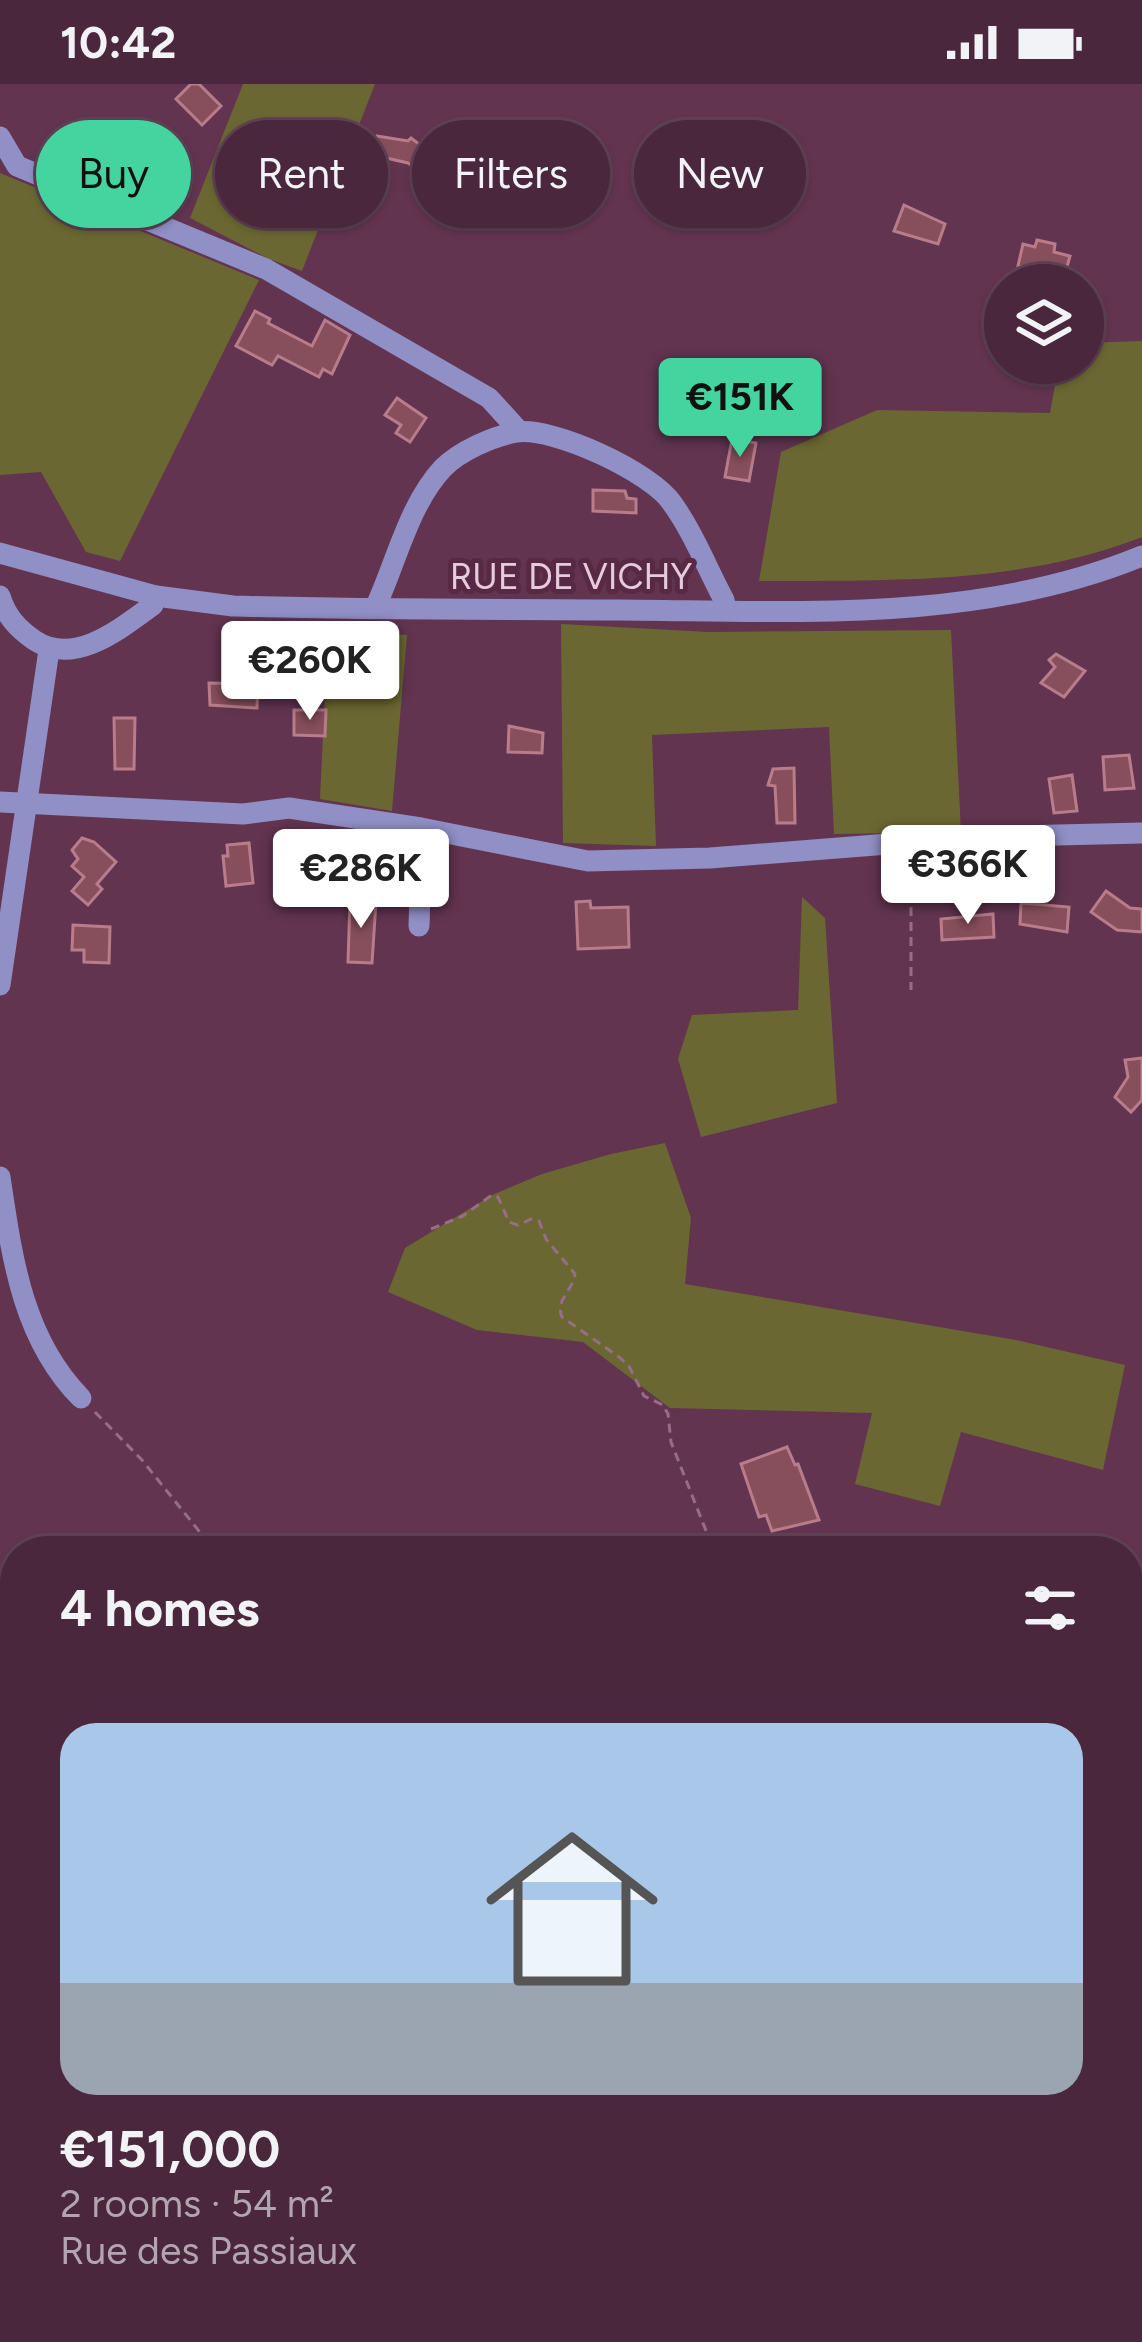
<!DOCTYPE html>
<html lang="en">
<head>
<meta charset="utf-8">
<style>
	body { margin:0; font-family:Figtree,sans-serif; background:#512f43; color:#f1f3f6; height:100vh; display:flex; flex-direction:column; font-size:45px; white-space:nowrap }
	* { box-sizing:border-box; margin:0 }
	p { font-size:39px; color:#b2a5af }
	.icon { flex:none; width:66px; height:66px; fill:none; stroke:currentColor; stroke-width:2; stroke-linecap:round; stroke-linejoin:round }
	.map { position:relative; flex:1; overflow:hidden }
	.sheet { position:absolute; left:0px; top:1452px; width:1143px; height:807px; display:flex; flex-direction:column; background:#4a273c; border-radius:48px 48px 0 0; box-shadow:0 3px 9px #0004,0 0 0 3px #614456 }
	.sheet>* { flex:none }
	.top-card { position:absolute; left:36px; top:36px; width:1071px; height:108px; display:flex; gap:24px }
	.buttons { position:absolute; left:984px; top:180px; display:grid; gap:24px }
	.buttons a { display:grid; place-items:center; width:120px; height:120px; border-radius:50%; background:#4a273c; box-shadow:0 3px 9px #0004,0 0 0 3px #614456; font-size:60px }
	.price { position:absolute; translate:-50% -102px; padding:0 27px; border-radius:12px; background:#fff; color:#222; font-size:39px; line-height:78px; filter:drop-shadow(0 3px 6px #0008) }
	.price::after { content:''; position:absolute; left:50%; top:72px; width:36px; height:27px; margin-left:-18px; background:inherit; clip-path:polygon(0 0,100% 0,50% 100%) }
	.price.active { background:#44d49f; color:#111 }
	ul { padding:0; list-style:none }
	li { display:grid; align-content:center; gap:24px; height:636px; padding:0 60px }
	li+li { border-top:3px solid #614456 }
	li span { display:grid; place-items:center; height:372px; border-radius:36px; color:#555 }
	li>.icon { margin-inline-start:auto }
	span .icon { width:216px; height:216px; fill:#fffc; stroke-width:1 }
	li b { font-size:51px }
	h2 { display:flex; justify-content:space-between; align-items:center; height:144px; padding:0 60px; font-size:51px }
	.tag { padding:0 42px; border-radius:54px; background:#4a273c; box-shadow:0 3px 9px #0004,0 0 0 3px #614456; font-size:42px; line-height:108px }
	.tag.active { background:#44d49f; color:#111 }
	.status { display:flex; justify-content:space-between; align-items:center; height:84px; padding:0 60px; background:#4a273c; direction:ltr }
	.status svg { height:33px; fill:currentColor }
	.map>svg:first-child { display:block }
	.green { fill:#6b6732 }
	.building { fill:#874f5c; stroke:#b97c8a; stroke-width:3 }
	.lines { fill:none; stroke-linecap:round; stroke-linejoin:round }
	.path { stroke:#966e86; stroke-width:3; stroke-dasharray:9 6; stroke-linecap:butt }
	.minor { stroke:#908fc6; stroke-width:21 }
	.labels { text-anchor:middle; stroke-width:10; stroke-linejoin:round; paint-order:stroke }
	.street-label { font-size:36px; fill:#e8cbdb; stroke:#572945 }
</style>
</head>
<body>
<div class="status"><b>10:42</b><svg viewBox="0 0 49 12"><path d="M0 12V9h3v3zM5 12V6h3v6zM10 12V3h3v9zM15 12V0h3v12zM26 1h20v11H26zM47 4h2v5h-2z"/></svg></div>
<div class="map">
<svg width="1142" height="2258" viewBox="0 0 1142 2258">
	<rect width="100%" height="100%" fill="#623450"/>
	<g class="green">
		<polygon points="243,0 375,0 302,187 269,175 190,134"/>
		<polygon points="0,89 259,196 120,477 86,468 41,388 0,391"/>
		<path d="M1142,257V453C1020,501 888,496 759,497L781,368L877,326L1050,329L1059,279H1083V259Z"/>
		<polygon points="561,540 708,548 951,546 961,748 834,750 829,643 652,651 656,762 563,759"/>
		<polygon points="328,546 407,551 392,727 320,715"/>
		<polygon points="802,813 825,834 837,1019 701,1053 678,975 692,931 798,926"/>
		<polygon points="665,1059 691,1134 685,1200 1016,1256 1125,1281 1103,1386 961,1348 940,1422 855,1400 872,1329 670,1324 583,1258 477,1246 388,1208 405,1164 492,1111 542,1090 611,1070"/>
	</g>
	<g class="building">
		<polygon points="191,0 199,0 221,22 202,41 176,15"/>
		<polygon points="377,52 408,57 411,54 436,73 424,91 408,79 373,71"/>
		<polygon points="904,121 945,140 938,160 894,147"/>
		<polygon points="1037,156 1055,160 1054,168 1070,172 1064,194 1018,182 1023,160 1035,163"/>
		<polygon points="255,227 270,235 268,239 312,262 325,236 350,251 332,290 323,285 319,293 278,272 272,281 236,262"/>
		<polygon points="397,314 426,334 410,358 396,349 401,341 385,331"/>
		<polygon points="732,355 756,359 749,397 725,393"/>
		<polygon points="593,406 625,407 627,414 636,415 636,429 593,427"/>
		<polygon points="1056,570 1085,587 1064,613 1041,599 1055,583 1049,576"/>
		<polygon points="209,599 258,600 257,624 210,621"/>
		<polygon points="294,626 326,626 325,652 294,651"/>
		<polygon points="114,634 135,634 134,685 115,685"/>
		<polygon points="509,642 543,649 542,669 508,668"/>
		<polygon points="1129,671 1134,704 1105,706 1103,673"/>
		<polygon points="794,684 795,739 777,739 775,702 768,701 773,685"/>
		<polygon points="1072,691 1077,727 1054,729 1049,695"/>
		<polygon points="82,754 94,758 116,778 97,800 102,805 88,821 72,807 84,793 72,782 78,775 72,766"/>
		<polygon points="249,759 253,799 226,802 223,772 228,772 227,761"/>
		<polygon points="1106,807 1130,824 1142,825 1142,848 1117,846 1091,828"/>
		<polygon points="350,816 376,818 372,879 348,878"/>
		<polygon points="590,817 591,824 628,823 629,863 578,865 576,818"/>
		<polygon points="1021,819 1069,823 1067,848 1020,840"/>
		<polygon points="993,830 994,853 942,856 941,835"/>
		<polygon points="73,841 110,843 109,879 84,878 84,866 72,866"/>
		<polygon points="1142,974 1142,1016 1131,1028 1115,1013 1128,993 1125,976"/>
		<polygon points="787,1363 795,1381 798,1380 819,1436 772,1447 766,1431 759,1433 741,1380"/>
	</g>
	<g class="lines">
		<g class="path">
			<polyline points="911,778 911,906"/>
			<path d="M431,1145L463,1132L492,1111L498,1113L509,1138L518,1141L531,1135L539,1137L546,1155L575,1190C573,1207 555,1215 562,1233L619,1273L629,1282L644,1312L663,1321L668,1330L671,1358L714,1467"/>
			<polyline points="95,1328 142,1376 215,1467"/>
			<polyline points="677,1467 707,1453"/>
			<polyline points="0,1645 15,1665"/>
			<polyline points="1128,1667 1142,1673"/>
			<polyline points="0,2022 15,2045"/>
			<polyline points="1128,2043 1142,2048"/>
			<polyline points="1128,2060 1142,2086"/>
			<polyline points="963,2244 986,2258"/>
		</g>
		<g class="minor">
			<polyline points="0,53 17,82 266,185 489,314 519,347"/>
			<path d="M0,469L156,512L233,522C361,526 490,525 618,526C793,527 977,540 1142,472"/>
			<path d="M0,512C6,532 17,544 34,556C74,583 120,545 153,521L156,512"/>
			<path d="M375,524C396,479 409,420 443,384C460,367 493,352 517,348C554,343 651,388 672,419C693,448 707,484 724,516L726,526"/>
			<polyline points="0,718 243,730 289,724 421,744 588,777 710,774 977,753 1142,749"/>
			<polyline points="419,842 422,746"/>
			<polyline points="0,901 49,566"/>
			<path d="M0,1093C12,1173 22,1254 81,1314"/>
			<polyline points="1128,1620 1142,1574"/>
			<polyline points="229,2244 248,2258"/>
			<polyline points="204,2258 220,2244"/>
		</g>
	</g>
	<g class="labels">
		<g class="street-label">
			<text x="571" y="505">RUE DE VICHY</text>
		</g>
	</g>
</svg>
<div class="buttons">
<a><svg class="icon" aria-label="layers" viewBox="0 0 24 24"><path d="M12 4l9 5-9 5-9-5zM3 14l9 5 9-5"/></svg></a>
</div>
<b class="price active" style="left:740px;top:376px">€151K</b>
<b class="price" style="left:310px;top:639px">€260K</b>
<b class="price" style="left:968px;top:843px">€366K</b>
<b class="price" style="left:361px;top:847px">€286K</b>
<div class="top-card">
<a class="tag active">Buy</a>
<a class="tag">Rent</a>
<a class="tag">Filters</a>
<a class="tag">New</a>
</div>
<section class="sheet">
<h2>4 homes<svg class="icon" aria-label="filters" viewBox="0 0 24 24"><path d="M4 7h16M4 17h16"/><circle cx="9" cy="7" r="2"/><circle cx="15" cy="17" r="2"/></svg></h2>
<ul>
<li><span style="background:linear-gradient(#a9c7e8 70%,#9aa5b1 0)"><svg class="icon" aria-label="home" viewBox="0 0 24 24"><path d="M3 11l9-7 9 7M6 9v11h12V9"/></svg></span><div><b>€151,000</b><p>2 rooms · 54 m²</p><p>Rue des Passiaux</p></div></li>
</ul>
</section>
</div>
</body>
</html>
